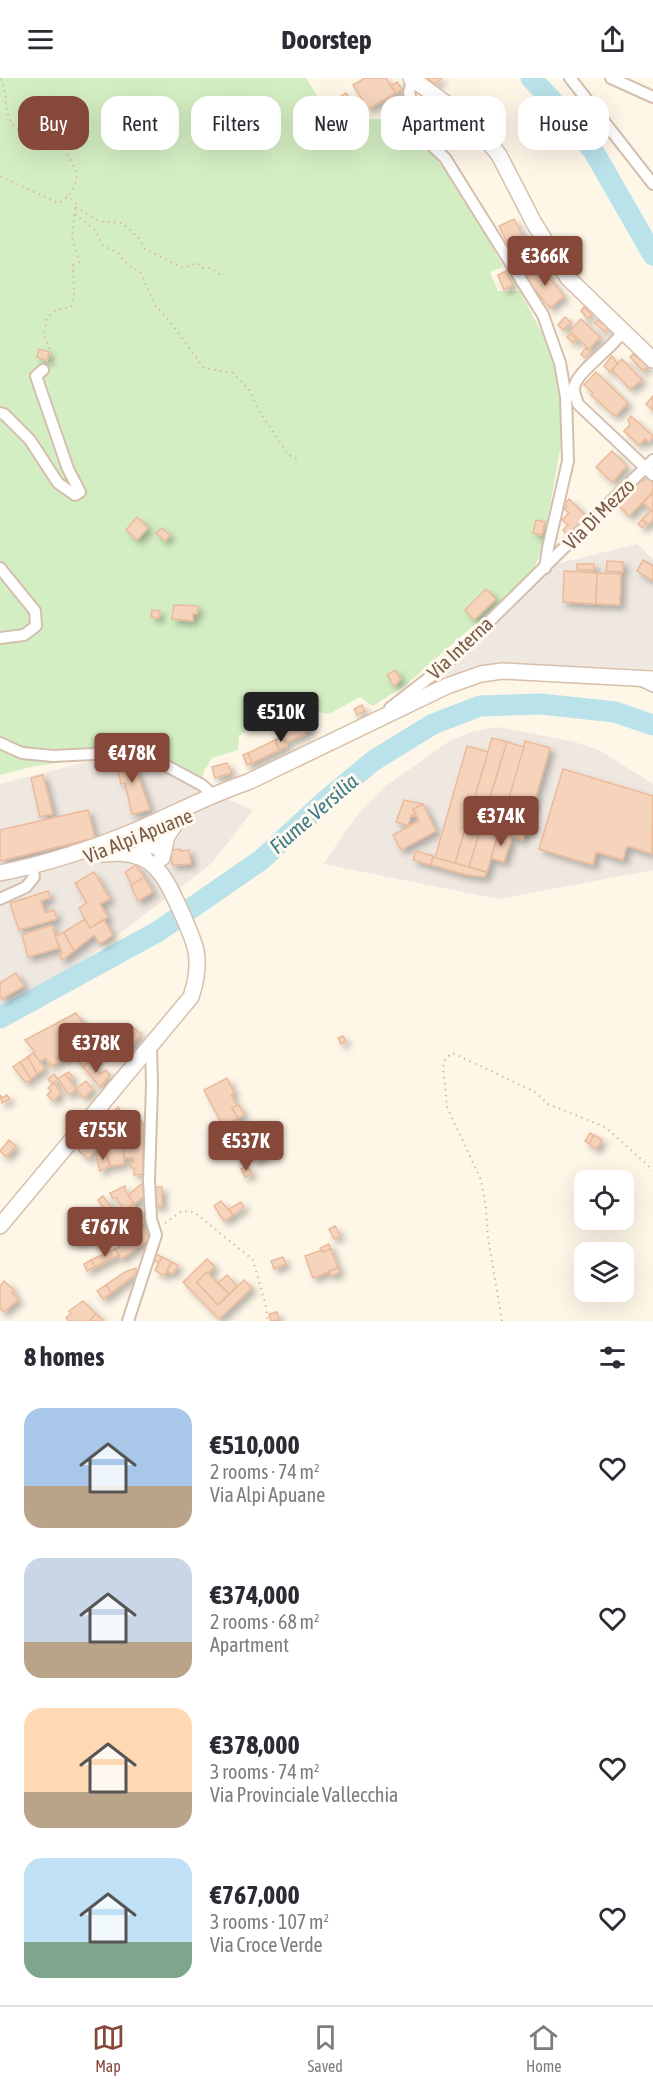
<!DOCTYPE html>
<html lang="en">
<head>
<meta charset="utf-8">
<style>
	body { margin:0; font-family:"Asap Condensed",sans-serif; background:#f2f2f3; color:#2b2b33; height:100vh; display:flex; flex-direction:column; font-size:22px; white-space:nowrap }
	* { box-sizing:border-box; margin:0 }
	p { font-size:20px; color:#7c7c81 }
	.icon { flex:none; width:33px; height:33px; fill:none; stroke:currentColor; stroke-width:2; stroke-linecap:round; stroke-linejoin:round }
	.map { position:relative; height:1243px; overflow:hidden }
	.drawer { display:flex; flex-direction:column; background:#fff; flex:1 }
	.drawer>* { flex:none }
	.banner { position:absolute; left:18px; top:18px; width:618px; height:54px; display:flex; gap:12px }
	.tools { position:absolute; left:574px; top:1092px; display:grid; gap:12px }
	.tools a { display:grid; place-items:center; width:60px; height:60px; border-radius:12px; background:#fff; box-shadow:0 6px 24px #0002; font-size:30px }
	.price { position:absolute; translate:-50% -51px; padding:0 14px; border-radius:6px; background:#854839; color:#fff; font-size:20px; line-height:39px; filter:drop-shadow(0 2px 3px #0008) }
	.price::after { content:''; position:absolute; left:50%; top:36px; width:18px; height:14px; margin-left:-9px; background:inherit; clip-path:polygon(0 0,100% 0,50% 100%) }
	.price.active { background:#222; color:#fff }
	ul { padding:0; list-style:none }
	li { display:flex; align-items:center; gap:18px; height:150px; padding:0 24px }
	li span { display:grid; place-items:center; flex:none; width:168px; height:120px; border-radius:18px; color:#555 }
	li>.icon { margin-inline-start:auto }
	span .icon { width:72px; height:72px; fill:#fffc; stroke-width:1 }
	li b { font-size:26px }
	h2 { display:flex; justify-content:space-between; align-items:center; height:72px; padding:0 24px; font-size:26px }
	.pill { padding:0 21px; border-radius:18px; background:#fff; box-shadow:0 6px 24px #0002; font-size:21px; line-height:54px }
	.pill.active { background:#854839; color:#fff }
	header { display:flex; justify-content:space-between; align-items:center; height:78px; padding:0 24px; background:#fff; font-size:27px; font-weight:700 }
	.tabs { display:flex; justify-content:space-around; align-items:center; height:84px; border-top:2px solid #e1e1e2; background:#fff; font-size:16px; color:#7c7c81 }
	.tabs a { display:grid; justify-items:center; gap:3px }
	.tabs .active { color:#854839 }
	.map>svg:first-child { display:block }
	.industrial { fill:#efe8e1 }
	.green { fill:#d4eec3 }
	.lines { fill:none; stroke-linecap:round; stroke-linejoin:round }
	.river { stroke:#b9e2ea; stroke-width:21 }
	.building { fill:#f6d4bc; stroke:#ebba9a; stroke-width:1.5; filter:url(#shadow) }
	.lane-casing { stroke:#d4bfae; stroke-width:8 }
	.street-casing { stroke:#d4bfae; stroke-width:14 }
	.secondary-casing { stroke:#d8bfaa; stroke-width:18 }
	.path { stroke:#dcb79e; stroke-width:2; stroke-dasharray:1.5 4.5; stroke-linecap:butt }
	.lane { stroke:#fff; stroke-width:5 }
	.street { stroke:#fff; stroke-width:10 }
	.secondary { stroke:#fff; stroke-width:15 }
	.labels { text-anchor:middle; stroke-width:6; stroke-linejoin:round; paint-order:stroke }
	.street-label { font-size:20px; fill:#7b5b48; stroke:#fff9ef }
	.water-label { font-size:21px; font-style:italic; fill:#3c7b89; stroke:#fff9ef }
</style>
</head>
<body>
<header><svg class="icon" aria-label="menu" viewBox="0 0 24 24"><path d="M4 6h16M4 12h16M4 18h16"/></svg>Doorstep<svg class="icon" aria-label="share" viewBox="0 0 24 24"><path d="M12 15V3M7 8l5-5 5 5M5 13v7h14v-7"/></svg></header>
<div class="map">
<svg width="653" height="1243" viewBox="0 0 653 1243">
	<defs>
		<filter id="shadow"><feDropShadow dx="4.5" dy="4.5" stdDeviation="3" flood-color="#0004"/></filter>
	</defs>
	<rect width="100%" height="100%" fill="#fef6e7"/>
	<g class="industrial">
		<polygon points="637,466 653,481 653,591 498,586 438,600 556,486"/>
		<polygon points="497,649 571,663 599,672 653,706 653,792 498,821 323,786 358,736 387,707 451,662 472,654"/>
		<polygon points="130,673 199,709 253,732 212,785 52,907 0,929 0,706"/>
	</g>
	<polygon class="green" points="0,0 306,0 321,24 329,24 350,41 389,41 408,32 422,64 465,117 503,189 490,194 498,213 520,213 551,273 560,314 562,361 543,467 535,489 515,511 407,606 373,628 360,619 329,636 304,631 277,637 251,649 239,658 238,672 212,680 204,693 199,709 130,673 31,689 0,697"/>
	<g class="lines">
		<g class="river">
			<polyline points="531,0 560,31 594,74 653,177"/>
			<polyline points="0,940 157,854 261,782 325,723 373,683 433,646 480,628 541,626 615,634 653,647"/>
		</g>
	</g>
	<g class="building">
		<polygon points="365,0 386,0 396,15 368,31 353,7"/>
		<polygon points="427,0 442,0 435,6"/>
		<polygon points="397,4 402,11 396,15 391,8"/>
		<polygon points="346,15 354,27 349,30 341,18"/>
		<polygon points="514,141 527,166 512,174 499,148"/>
		<polygon points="540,188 564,218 550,230 525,200"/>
		<polygon points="506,193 513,207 504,212 498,197"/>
		<polygon points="584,229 592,237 588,241 581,233"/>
		<polygon points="565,239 571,244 563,252 558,247"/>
		<polygon points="581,241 600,259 589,271 570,253"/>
		<polygon points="598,242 608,250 605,254 595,245"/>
		<polygon points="570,256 576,261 573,265 567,259"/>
		<polygon points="586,270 590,274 585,280 581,276"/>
		<polygon points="39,271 49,274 47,283 37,279"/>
		<polygon points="633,276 648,288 643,293 630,279"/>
		<polygon points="612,278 618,286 610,294 604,288"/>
		<polygon points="622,281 642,302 630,311 612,292"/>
		<polygon points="596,294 628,325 615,338 591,317 593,315 584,307"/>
		<polygon points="653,318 653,332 646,326"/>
		<polygon points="631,338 652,357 653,359 649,364 645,361 639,367 624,353 630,347 628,342"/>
		<polygon points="612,373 627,388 612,404 596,389"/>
		<polygon points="649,399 653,401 653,414 629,438 617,426 640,402 642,403"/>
		<polygon points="653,414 653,434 643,425"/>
		<polygon points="569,421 587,439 569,458 563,452 568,447 562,442 569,435 564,431 567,428 565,425"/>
		<polygon points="651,432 653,434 653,442 648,447 642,441"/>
		<polygon points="137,439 148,450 137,462 126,452"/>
		<polygon points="536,442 545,444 542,457 533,455"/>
		<polygon points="642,442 646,445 642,450 638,446"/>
		<polygon points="162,450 170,457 165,463 156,455"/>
		<polygon points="643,482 653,488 653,503 637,493"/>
		<polygon points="607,483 623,484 623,494 606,493"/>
		<rect x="577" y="486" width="17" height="6"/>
		<polygon points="564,493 597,495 596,526 563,524"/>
		<polygon points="597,495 621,496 620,527 596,526"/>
		<polygon points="486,511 496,521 474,542 465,532"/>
		<polygon points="174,527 198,528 197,536 193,536 193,543 172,541"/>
		<polygon points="152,532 160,533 159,540 151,539"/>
		<polygon points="395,592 401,601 394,608 387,597"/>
		<polygon points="362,627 365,633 357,637 354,631"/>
		<polygon points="300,640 302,647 308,645 310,652 305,654 306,656 286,664 280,648"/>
		<polygon points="282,659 287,668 279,672 275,662"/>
		<polygon points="492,660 507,664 469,789 455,785"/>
		<polygon points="275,662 279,672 252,685 248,675"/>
		<polygon points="525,663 550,670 523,762 499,754"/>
		<polygon points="507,664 524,669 487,794 469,789"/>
		<polygon points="467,668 488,674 455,785 435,780"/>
		<polygon points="130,674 150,732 132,736 125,705 121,706 117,688 120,687 118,677"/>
		<polygon points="248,675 252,685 247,687 243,677"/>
		<polygon points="227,685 232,695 215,700 212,689"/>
		<polygon points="563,691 653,718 652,776 627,768 623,782 596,774 593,787 539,771"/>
		<polygon points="43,697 53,736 40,739 31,700"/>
		<polygon points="404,722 423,726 413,731 416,739 411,737 408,748 396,744"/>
		<polygon points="423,726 436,753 401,772 393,757 419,743 413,731"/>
		<polygon points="88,732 95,760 0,783 0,752"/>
		<polygon points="499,754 512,759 504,784 491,780"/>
		<polygon points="180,771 180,773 189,772 191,786 172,787 171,772"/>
		<polygon points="416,773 433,778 431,787 413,782"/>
		<polygon points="433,779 486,794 485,799 467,797 431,787"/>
		<polygon points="136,787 144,799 132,807 125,794"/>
		<polygon points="94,794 110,821 100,826 108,839 90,850 79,830 87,825 75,805"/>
		<polygon points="144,799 153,814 138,823 131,808"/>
		<polygon points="48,813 50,820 41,823 45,835 54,832 57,841 19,852 10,825"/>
		<polygon points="85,841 90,850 104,842 113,857 100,866 94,857 74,873 64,854"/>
		<polygon points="52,847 59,870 28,879 22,857"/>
		<polygon points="64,854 74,873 62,882 59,877 62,875 55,858"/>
		<polygon points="16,895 24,908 2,921 0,918 0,905"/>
		<polygon points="76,935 92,958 63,981 60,977 56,980 59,984 52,988 45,980 40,984 33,975 35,974 25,962"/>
		<polygon points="130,947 141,956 126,974 115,965"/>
		<polygon points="92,958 97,965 100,963 106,970 83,989 72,974"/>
		<polygon points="343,958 346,963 341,966 338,960"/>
		<polygon points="33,975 45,990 37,996 27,979"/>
		<polygon points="28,979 37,996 31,1001 20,984"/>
		<polygon points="90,983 100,996 106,992 110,997 100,1009 83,989"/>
		<polygon points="20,984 31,1001 26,1005 13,989"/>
		<polygon points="69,994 73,999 70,1001 72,1005 65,996"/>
		<polygon points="54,996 58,1001 52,1006 48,1001"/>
		<polygon points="65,996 76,1011 69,1017 58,1001"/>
		<polygon points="227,1000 234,1015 231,1017 237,1028 232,1030 238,1040 223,1048 204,1012"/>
		<polygon points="86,1003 93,1011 84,1020 76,1011"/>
		<polygon points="54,1005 61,1015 53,1023 47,1017 51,1013 48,1010"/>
		<polygon points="0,1017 2,1020 7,1017 10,1021 2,1025"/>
		<polygon points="239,1027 244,1037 238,1040 232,1030"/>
		<polygon points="118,1029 132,1053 129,1056 132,1061 127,1061 127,1067 106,1041"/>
		<polygon points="139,1040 143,1046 143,1058 135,1058 130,1047"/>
		<polygon points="90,1053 103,1063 88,1081 78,1072 80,1071 77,1068"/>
		<polygon points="132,1053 135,1058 143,1058 143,1096 134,1097 134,1090 131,1090 131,1085 134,1084 134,1080 124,1080 123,1067 127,1067 127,1061 132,1061 129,1056"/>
		<polygon points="590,1055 594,1057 589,1066 585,1063"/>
		<polygon points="258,1056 265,1079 253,1084 244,1062"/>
		<polygon points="594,1057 602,1062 596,1071 589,1066"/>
		<polygon points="121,1060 127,1067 123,1067 124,1086 110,1088 105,1069 110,1069"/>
		<polygon points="9,1062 16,1068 6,1079 0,1073"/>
		<polygon points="105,1074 110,1088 100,1093 96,1078"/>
		<polygon points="248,1088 252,1096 245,1099 241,1091"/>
		<polygon points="144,1104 146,1117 134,1126 128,1117"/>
		<polygon points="125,1108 126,1114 134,1126 124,1133 116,1119 113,1121 110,1115"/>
		<rect x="153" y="1109" width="9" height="19"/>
		<polygon points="103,1118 112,1130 106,1134 98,1122"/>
		<polygon points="221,1123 233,1137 224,1143 214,1128"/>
		<polygon points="241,1124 244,1129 233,1137 229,1131"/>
		<polygon points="134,1126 135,1129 126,1136 124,1133"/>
		<polygon points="135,1129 145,1144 140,1146 150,1161 121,1181 115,1171 120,1169 104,1143 126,1136"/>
		<polygon points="92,1143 94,1146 104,1143 109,1153 99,1158 101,1162 95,1164 91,1157 77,1165 70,1153"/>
		<polygon points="335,1148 340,1158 334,1161 329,1151"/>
		<polygon points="329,1166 331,1171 323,1174 321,1172 320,1170"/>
		<polygon points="115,1171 119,1177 95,1189 91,1182"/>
		<polygon points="331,1171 338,1190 313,1200 305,1178 322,1172 323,1174"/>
		<polygon points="156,1176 162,1179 159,1185 153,1182"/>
		<polygon points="162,1179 172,1184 164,1198 155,1192"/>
		<polygon points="283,1179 286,1186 274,1191 271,1183"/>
		<polygon points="207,1181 215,1189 197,1204 218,1227 244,1202 252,1210 219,1241 183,1204"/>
		<polygon points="91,1182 95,1189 87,1193 84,1186"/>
		<polygon points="172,1184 178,1187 173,1196 167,1193"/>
		<polygon points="136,1190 136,1196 111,1215 106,1207 125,1194"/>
		<polygon points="338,1190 340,1194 331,1198 329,1193"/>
		<polygon points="207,1194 229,1216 218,1227 197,1204"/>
		<polygon points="227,1197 237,1208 229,1216 218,1205"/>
		<polygon points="4,1203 14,1212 12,1215 19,1221 4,1234 0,1231 0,1208"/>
		<polygon points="106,1207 111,1215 103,1221 97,1213"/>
		<polygon points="83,1223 96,1236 91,1241 92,1243 69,1243 66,1240 71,1235 69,1233"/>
		<polygon points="277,1234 279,1242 271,1243 269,1236"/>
		<polygon points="96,1236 103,1242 102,1243 92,1243 91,1241"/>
	</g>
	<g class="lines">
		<defs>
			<polyline id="lane" points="640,605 653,611"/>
			<g id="street">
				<polyline points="570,0 653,106"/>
				<polyline points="611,0 653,19"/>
				<polyline points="412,1 409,15 423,59 445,80 543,237 560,285 566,319 568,383 548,470 545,490"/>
				<path d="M623,253C614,270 573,295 574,312C574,316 577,322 578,326L653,397"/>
				<polyline points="0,335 4,336 30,362 58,405 75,417 80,414 68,391 36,298 43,292"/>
				<polyline points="0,490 35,533 36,548 24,557 0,560"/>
				<polyline points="390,630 443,589 653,382"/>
				<polyline points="0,665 22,675 53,678 93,676 123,670 137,672 202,707 213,717"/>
				<polyline points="0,821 26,809 34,799 32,789"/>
				<polyline points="128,1243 156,1157 151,1141 149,1102 152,1008 151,969"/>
			</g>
			<g id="secondary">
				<polyline points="411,0 447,26 482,56 499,77 534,145 568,200 653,282"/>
				<polyline points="136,758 145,760 162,773"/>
				<polyline points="162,780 167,758 176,745"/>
				<path d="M144,781C143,767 144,754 158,747"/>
				<path d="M0,795C45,786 94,770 137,752C174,736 209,717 248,704L447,608L481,596L502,593L653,601"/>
				<path d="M0,1148L191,919C196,904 199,889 196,873C193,858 171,809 161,796C156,789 148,782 139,779C127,774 115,775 102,776"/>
			</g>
		</defs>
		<use href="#lane" class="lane-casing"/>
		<use href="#street" class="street-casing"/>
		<use href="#secondary" class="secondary-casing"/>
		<g class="path">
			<path d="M0,1C10,15 1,35 15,49C27,62 46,55 58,63C64,66 65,72 68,78C71,83 75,90 76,95C79,107 68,121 58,125L0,98"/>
			<path d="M76,129L98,143L122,145L138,159L145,171L183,190L197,185L202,190C211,189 215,192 221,198"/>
			<polyline points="75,136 96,153 103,168 118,175 129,188 140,194 155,227 171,245 204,290 233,295 250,313 259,333 288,376 299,382"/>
			<polyline points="53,287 55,286 44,257 47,240 56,232 71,229 74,220 73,187 79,184 72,158 76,125 67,118"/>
			<polyline points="165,1145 182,1133 194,1134 253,1182 265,1225 268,1243"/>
			<polyline points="502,1243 488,1160 486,1130 481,1102 447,1029 443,989 445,981 452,975 459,978 535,1014 548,1026 605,1049 653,1092"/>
		</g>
		<use href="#lane" class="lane"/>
		<use href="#street" class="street"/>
		<use href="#secondary" class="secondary"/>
	</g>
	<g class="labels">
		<g class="street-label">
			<text transform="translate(599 436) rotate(-45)" y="7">Via Di Mezzo</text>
			<text transform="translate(460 570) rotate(-43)" y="7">Via Interna</text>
			<text transform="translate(138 758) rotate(-22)" y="7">Via Alpi Apuane</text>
		</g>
		<g class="water-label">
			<text transform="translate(314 736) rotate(-41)" y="7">Fiume Versilia</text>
		</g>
	</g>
</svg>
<div class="tools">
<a><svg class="icon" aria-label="locate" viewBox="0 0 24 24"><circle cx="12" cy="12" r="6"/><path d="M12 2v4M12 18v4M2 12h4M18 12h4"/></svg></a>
<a><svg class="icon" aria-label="layers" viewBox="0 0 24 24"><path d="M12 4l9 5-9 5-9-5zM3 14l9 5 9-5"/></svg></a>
</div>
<b class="price" style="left:545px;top:209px">€366K</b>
<b class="price active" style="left:281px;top:665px">€510K</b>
<b class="price" style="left:132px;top:706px">€478K</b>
<b class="price" style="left:501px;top:769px">€374K</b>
<b class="price" style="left:96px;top:996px">€378K</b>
<b class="price" style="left:103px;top:1083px">€755K</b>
<b class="price" style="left:246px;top:1094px">€537K</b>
<b class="price" style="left:105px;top:1180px">€767K</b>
<div class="banner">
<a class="pill active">Buy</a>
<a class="pill">Rent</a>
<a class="pill">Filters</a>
<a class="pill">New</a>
<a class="pill">Apartment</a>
<a class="pill">House</a>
</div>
</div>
<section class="drawer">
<h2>8 homes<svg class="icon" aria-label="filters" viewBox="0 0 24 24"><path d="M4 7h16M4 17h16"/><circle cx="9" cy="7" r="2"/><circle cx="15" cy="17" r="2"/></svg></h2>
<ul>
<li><span style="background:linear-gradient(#a9c7e8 65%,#b9a48a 0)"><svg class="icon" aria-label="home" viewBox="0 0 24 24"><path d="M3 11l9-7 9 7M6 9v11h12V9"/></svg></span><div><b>€510,000</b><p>2 rooms · 74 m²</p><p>Via Alpi Apuane</p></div><svg class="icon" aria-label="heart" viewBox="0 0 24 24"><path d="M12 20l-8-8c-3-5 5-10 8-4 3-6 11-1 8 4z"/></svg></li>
<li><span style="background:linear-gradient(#c9d6e8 70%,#b9a48a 0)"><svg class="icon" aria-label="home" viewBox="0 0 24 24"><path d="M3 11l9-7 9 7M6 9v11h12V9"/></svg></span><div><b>€374,000</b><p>2 rooms · 68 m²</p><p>Apartment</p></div><svg class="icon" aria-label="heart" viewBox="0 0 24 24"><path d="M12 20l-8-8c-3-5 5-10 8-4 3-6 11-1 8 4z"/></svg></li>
<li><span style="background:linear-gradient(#ffd9b3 70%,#b9a48a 0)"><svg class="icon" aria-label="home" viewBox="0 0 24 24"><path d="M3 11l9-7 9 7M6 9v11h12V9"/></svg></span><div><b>€378,000</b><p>3 rooms · 74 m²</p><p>Via Provinciale Vallecchia</p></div><svg class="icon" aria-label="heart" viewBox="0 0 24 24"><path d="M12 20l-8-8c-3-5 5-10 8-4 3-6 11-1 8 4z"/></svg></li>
<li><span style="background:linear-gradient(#bfe0f5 70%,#7fa58c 0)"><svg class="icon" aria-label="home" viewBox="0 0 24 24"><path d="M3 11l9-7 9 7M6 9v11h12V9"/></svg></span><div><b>€767,000</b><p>3 rooms · 107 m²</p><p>Via Croce Verde</p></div><svg class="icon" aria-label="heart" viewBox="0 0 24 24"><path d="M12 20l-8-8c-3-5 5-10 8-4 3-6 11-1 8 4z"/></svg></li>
</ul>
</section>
<nav class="tabs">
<a class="active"><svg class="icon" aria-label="map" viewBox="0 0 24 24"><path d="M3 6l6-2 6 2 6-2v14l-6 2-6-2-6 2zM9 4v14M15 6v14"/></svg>Map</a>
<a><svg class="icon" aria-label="saved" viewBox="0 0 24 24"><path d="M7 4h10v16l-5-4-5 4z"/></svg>Saved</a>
<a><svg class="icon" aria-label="home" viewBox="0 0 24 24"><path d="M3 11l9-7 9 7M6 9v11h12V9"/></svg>Home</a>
</nav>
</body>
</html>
